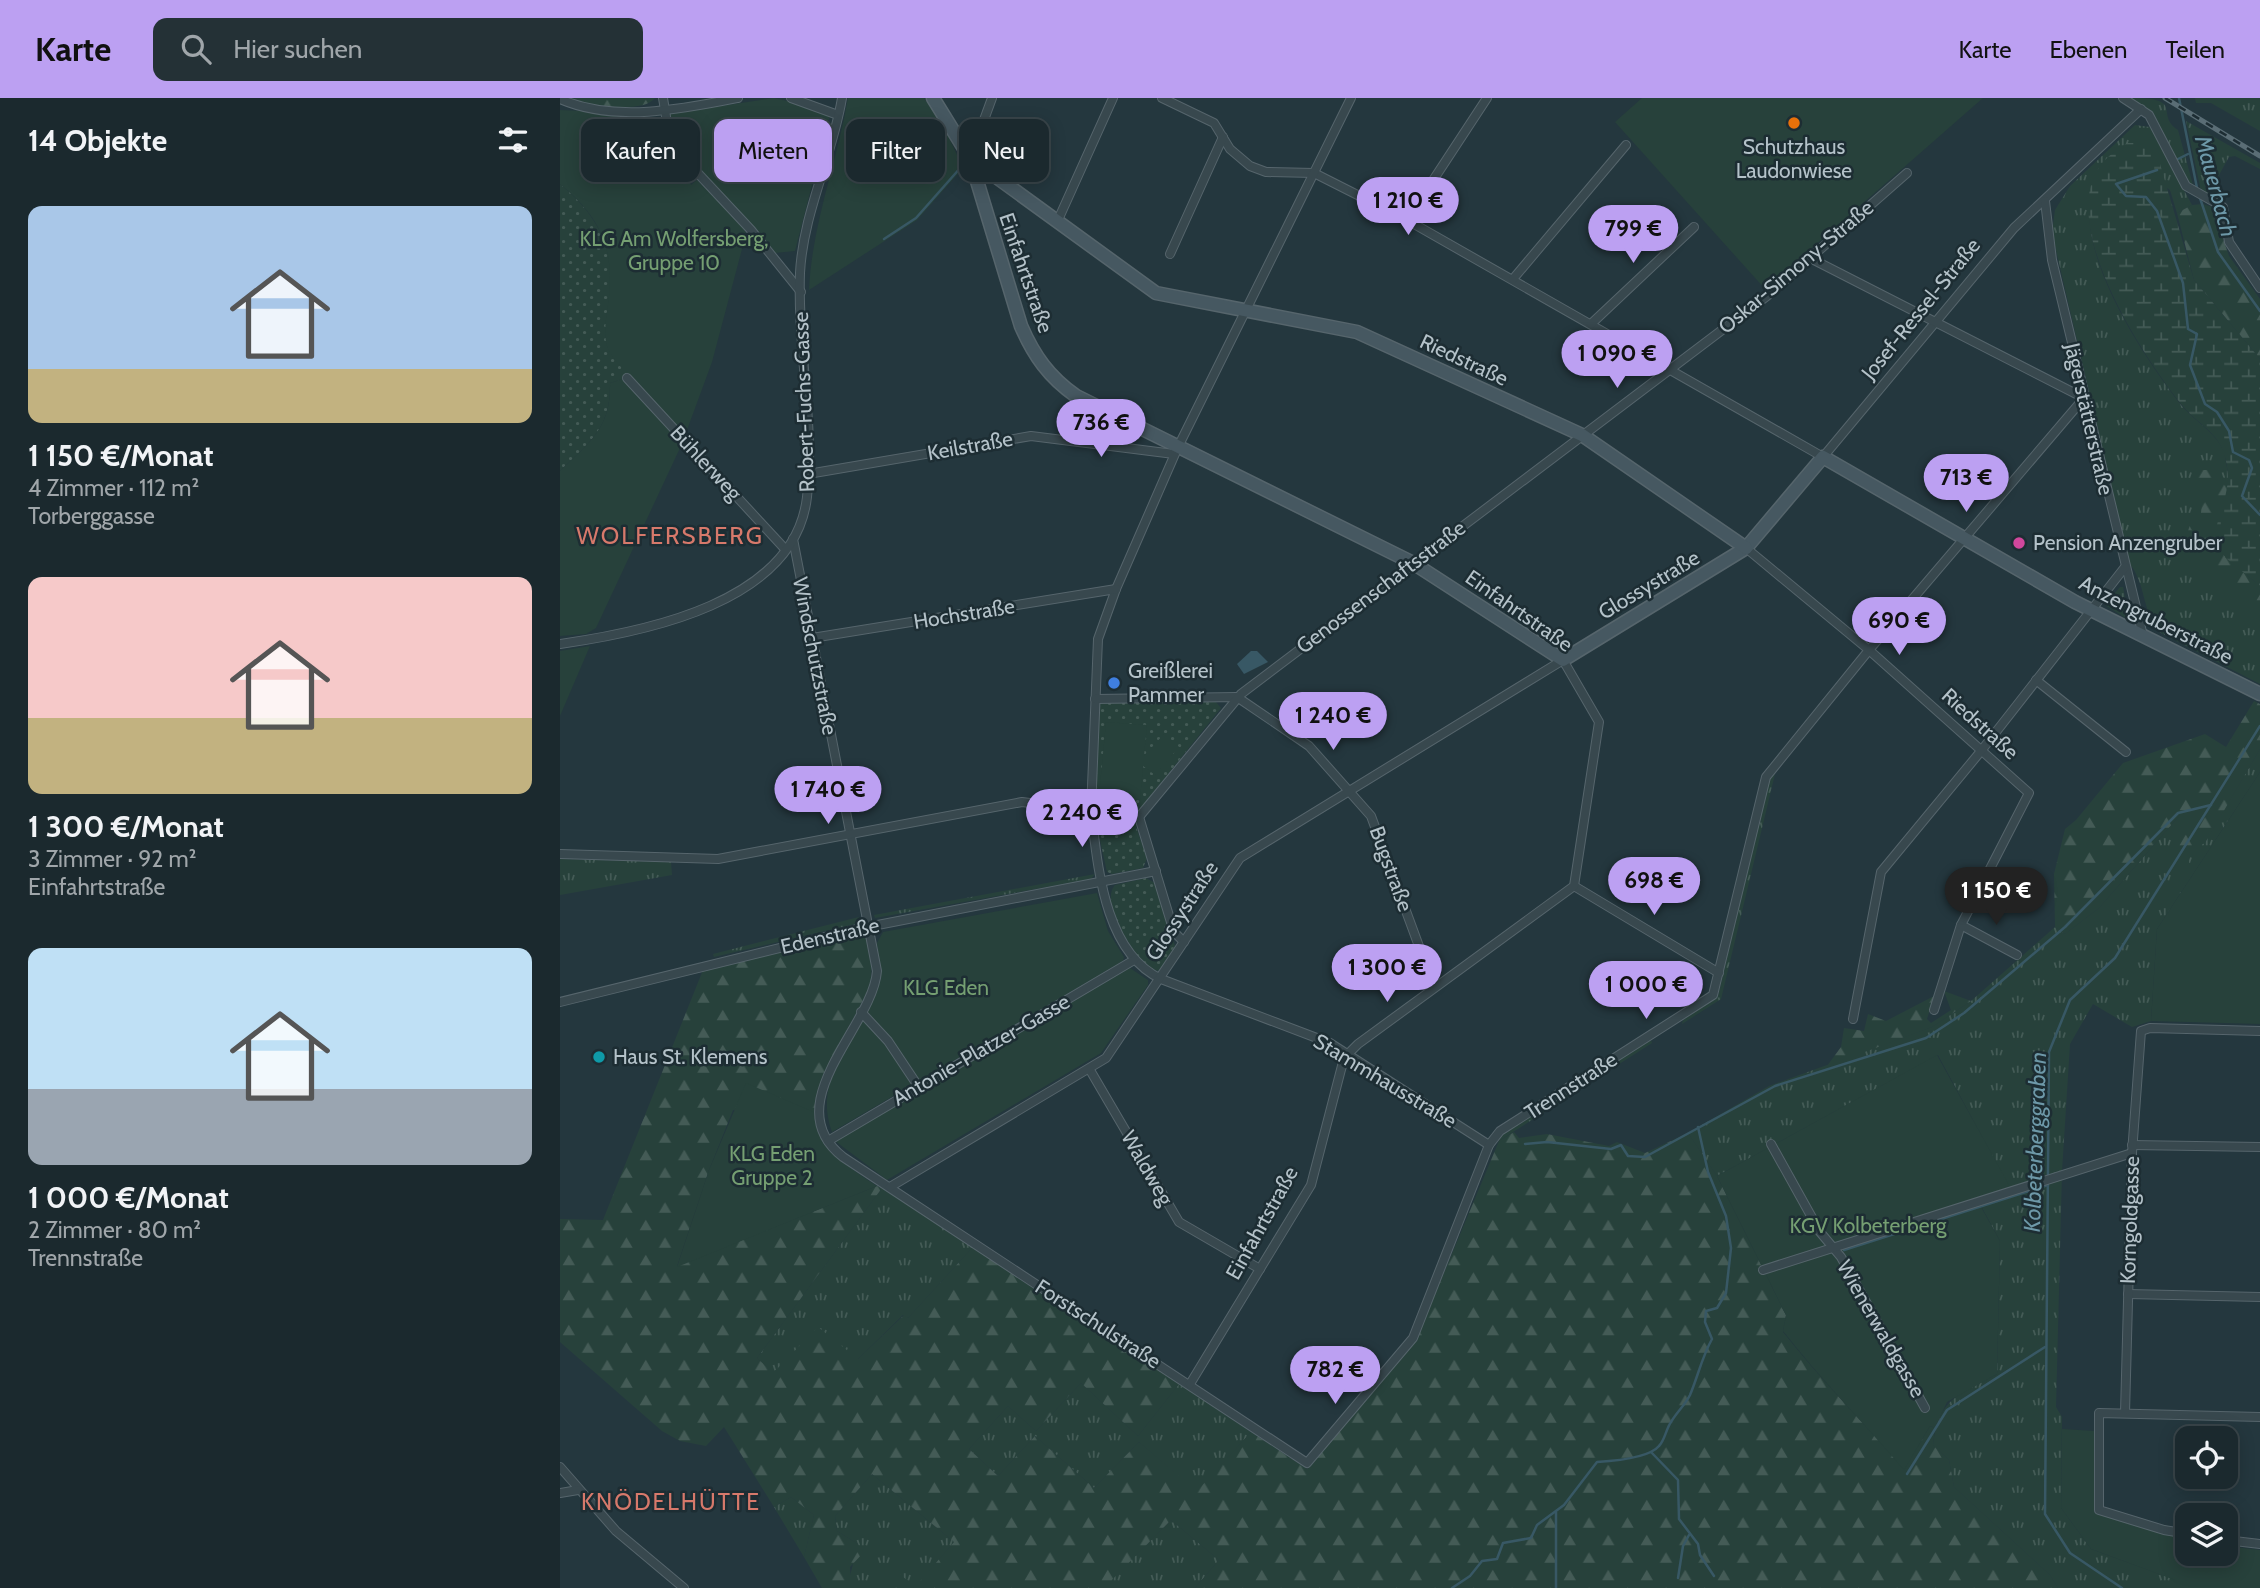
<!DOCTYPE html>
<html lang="de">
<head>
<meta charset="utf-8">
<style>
	body { margin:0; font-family:Cabin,sans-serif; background:#243136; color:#f1f3f6; height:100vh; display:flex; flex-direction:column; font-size:26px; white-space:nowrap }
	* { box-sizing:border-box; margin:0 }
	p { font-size:23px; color:#a0a6aa }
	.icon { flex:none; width:38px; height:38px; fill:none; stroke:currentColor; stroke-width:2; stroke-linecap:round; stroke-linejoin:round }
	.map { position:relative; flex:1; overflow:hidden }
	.sheet { display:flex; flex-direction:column; background:#1b292e; width:560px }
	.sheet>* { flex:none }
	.top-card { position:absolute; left:21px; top:21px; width:665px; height:63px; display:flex; gap:14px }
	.fabs { position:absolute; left:1615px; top:1328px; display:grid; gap:14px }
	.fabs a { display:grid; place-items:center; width:63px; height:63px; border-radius:14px; background:#1b292e; box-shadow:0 4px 18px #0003,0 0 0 2px #39454a; font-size:35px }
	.price { position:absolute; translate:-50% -60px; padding:0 16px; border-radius:24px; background:#bca0f2; color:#111; font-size:23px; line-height:46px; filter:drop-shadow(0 2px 4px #0008) }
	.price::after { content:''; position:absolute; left:50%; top:42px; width:21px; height:16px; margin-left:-10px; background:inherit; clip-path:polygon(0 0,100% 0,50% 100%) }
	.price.active { background:#222; color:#fff }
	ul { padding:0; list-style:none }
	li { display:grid; align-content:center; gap:14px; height:371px; padding:0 28px }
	li span { display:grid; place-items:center; height:217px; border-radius:14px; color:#555 }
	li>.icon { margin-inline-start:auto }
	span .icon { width:126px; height:126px; fill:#fffc; stroke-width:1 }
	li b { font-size:30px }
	h2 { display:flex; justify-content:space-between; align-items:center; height:84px; padding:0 28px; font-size:30px }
	.chip { padding:0 24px; border-radius:14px; background:#1b292e; box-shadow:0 4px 18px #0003,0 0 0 2px #39454a; font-size:24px; line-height:63px }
	.chip.active { background:#bca0f2; color:#111 }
	header { display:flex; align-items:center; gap:42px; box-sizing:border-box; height:98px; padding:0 35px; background:#bca0f2; color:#111 }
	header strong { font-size:33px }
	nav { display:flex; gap:38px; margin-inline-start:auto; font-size:24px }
	.search { width:490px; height:63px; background:#243136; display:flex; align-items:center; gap:18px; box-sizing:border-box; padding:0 24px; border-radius:14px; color:#a0a6aa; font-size:26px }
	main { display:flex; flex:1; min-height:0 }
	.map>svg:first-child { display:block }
	.grass { fill:url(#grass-tufts) }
	.forest { fill:url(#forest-firs) }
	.wetland { fill:url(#wetland-marsh) }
	.park { fill:url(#park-dots) }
	.garden { fill:#27413b }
	.water { fill:#385865 }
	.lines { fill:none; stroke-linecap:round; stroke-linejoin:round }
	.stream { stroke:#385865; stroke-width:2.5 }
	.street-casing { stroke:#56656c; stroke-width:10 }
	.secondary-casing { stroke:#56656c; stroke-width:15 }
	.street { stroke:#38484e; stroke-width:8 }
	.secondary { stroke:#465861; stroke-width:12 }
	.rail-casing { stroke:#5a6d75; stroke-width:5 }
	.rail { stroke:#1d2d33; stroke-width:2.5; stroke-dasharray:8; stroke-linecap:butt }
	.food-dot { fill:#e8710a; stroke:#1d2d33; stroke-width:2.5 }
	.hotel-dot { fill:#d1479c; stroke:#1d2d33; stroke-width:2.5 }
	.shop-dot { fill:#3f7fe0; stroke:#1d2d33; stroke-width:2.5 }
	.culture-dot { fill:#0f9aa8; stroke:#1d2d33; stroke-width:2.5 }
	.labels { text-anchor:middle; stroke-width:5; stroke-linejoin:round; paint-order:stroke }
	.poi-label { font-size:21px; fill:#b4c2c9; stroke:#1d2d33; text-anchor:start }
	.park-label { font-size:21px; fill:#759f72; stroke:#1d2d33 }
	.street-label { font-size:21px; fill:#b4c2c9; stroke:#1d2d33 }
	.water-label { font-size:23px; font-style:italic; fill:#6d98a8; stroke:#1d2d33 }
	.neighbourhood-label { font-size:23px; letter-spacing:2px; fill:#d7796b; stroke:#1d2d33 }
	.quarter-label { font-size:24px; letter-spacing:2px; fill:#d7796b; stroke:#1d2d33 }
</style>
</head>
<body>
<header>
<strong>Karte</strong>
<div class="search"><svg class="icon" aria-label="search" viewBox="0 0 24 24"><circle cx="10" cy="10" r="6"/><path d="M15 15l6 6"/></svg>Hier suchen</div>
<nav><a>Karte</a><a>Ebenen</a><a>Teilen</a></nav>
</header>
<main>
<section class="sheet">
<h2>14 Objekte<svg class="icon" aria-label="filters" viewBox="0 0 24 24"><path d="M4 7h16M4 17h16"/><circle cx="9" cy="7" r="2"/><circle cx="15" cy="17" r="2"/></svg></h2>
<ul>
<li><span style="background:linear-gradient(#a9c7e8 75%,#c2b280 0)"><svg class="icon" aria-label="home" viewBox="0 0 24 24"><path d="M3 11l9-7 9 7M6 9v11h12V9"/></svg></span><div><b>1 150 €/Monat</b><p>4 Zimmer · 112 m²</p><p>Torberggasse</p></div></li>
<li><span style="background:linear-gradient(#f6c9c9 65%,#c2b280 0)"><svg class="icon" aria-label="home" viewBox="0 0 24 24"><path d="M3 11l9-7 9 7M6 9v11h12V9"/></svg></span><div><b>1 300 €/Monat</b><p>3 Zimmer · 92 m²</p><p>Einfahrtstraße</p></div></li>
<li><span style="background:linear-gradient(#bfe0f5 65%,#9aa5b1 0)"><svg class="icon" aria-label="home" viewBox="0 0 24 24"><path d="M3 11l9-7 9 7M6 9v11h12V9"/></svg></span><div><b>1 000 €/Monat</b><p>2 Zimmer · 80 m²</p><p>Trennstraße</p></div></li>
</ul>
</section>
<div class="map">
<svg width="1700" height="1490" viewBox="0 0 1700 1490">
	<defs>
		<pattern id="grass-tufts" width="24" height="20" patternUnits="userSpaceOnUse" patternTransform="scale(1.75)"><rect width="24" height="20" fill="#27413b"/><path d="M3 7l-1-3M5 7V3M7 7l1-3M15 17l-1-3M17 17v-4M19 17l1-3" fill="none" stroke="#445b56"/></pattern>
		<pattern id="forest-firs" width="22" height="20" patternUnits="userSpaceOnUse" patternTransform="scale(1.75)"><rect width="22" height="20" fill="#27413b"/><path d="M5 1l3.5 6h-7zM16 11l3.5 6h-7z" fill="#445b56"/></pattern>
		<pattern id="wetland-marsh" width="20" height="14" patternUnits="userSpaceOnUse" patternTransform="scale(1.75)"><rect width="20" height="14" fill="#27413b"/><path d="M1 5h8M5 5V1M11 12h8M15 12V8" fill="none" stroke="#445b56"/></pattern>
		<pattern id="park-dots" width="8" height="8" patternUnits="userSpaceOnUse" patternTransform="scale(1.75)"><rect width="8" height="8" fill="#27413b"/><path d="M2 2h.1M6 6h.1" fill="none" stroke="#445b56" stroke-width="1.8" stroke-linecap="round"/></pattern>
	</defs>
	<rect width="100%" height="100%" fill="#24373e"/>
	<g class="grass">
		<path d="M1571,0C1626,0 1594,16 1618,32L1633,87L1626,82L1593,15Z"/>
		<polygon points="1635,0 1700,0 1700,33 1651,5 1636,5"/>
		<polygon points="1626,23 1700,65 1700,71 1675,58 1669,59 1659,77 1660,100 1657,102 1641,93"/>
		<path d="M1575,27L1590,29L1632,107L1617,115L1610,92L1554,54C1484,114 1579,253 1621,307C1635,324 1655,333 1664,354L1687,478L1700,488V586L1599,534C1582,513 1586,485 1569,465L1492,135L1495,112L1510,88Z"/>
		<polygon points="1560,489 1563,489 1569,522 1545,507"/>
		<path d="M1700,651V674L1597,831L1591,923L1572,929L1533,906L1510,946L1502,1073L1496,1309L1502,1319L1501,1410L1531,1451L1616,1482L1615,1490H1498L1490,1477L1394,1389L1389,1362L1373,1347C1379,1299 1399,1297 1437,1276L1440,1143L1420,1106L1453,1096L1378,957L1157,1078L1128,1035L1209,988L1372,929L1411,903L1495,829L1505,836L1539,810L1621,716L1629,752L1645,744Z"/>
		<polygon points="1215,676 1161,901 1122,926 1123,922 1158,898 1209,682"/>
		<polygon points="0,761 111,764 112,777 0,797"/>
		<polygon points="535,776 531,781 315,820 314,817"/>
		<polygon points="299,819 295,826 154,859 153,856"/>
		<polygon points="1091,942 1092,945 939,1043 941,1037"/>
		<polygon points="322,1090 413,1149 348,1220 343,1217 298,1261 213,1276 197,1260"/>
		<polygon points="521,1285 578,1338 619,1286 691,1334 637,1394 579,1344 534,1390 475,1338 438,1378 409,1351 448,1308 476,1333"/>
		<polygon points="312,1376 394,1444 355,1490 324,1482 322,1490 287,1490 298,1446 277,1433 275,1418"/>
		<polygon points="231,1399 254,1417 244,1459 214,1409"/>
		<polygon points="611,1422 659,1462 635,1490 543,1490"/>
	</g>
	<g class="forest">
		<path d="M10,0H95C83,16 27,8 10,0Z"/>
		<polygon points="1643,106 1652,109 1669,158 1700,201 1700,261 1634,182 1617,115 1632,107"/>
		<path d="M1639,372H1654L1669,384L1666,405L1654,441L1666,460L1700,488V517C1675,497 1597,447 1641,415L1642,404C1635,393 1633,384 1639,372Z"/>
		<polygon points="1694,603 1700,606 1700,651 1645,745 1629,753 1629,768 1619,772 1616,743 1620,717 1539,810 1505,836 1495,829 1494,776 1505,731 1516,722 1563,665 1645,636 1666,649"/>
		<path d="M302,836C314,847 312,874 310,889L263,977L256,1015L173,1012L149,1072L117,1168L317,1088L322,1090L197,1260L213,1275L258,1229L298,1261L344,1217L348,1220L413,1149L619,1286L578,1338L521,1285L476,1333L448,1308L409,1351L438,1378L475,1338L534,1390L579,1344L637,1393L691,1334L747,1371L856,1242L939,1043L954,1034L959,1040L987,1036L1049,1048L1057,1044L1085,1055L1128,1035L1157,1078L1226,1217L1223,1234C1261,1282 1304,1325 1344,1371L1370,1328L1375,1330L1373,1347L1389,1362L1394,1389L1490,1477L1498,1490H635L659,1462L611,1422L544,1490H322L323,1482L334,1471L355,1489L394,1444L312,1376L275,1418L277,1433L298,1446L303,1455L290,1469L291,1484L287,1490H262L244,1459L254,1417L231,1399L214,1409L164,1329L146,1348L120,1343L102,1333L0,1244V1121L43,1122L143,872Z"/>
		<polygon points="1384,893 1411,903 1372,929 1267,968 1281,949 1284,930 1304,933 1308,916 1326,923 1374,898 1367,921 1371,925 1391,912"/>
	</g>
	<path class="wetland" d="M1567,45H1579L1598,59L1634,182L1700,261V488L1666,460L1654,441C1659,408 1676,389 1663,353C1656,333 1634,323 1621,306C1583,258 1507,142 1534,78C1541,63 1553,54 1567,45Z"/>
	<g class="park">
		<path d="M0,86C30,111 49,138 51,178C53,221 33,238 68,275L63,281L50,285C51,330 30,344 0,373Z"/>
		<polygon points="543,603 655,603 661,610 580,711 572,714 541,711 535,704 539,608"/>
		<polygon points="541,720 575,726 587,760 583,770 552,776 547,774 537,728"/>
		<path d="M586,780L595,785L615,848L599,873C575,870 538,806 555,787Z"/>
	</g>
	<g class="garden">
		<polygon points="214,0 249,8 270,17 235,153 215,155 133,66 128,59 130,55 115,37 108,16"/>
		<path d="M288,0H364L385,31L403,70L357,122L249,192C252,125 277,65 288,0Z"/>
		<polygon points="1082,0 1423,0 1205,191 1055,24"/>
		<path d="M0,12L86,16V23L90,25L96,22L99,36H104L114,56L109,60L124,66L131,87L137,82L184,129L186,136L152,264L127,332L122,334C107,317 52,265 47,248C43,232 47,215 49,199C54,148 39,118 0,86Z"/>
		<path d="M63,281L117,339L120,350L36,530L26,536L0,538V373C30,344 51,330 50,285Z"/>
		<polygon points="30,548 0,618 0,553"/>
		<polygon points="546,624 587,627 584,658 604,636 619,649 595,677 583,668 580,702 539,698"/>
		<polygon points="1700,674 1700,926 1591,923 1597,831"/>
		<polygon points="537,795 548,833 564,859 563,863 359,983 306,914 320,883 317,845 323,834"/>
		<polygon points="570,870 588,882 588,887 541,955 327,1082 275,1043"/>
		<path d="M302,921L329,950L352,987L272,1034C256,990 281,958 302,921Z"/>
		<path d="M1377,957L1454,1096L1420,1107L1440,1143L1437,1276L1387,1304L1375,1330L1370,1328L1344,1372C1304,1325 1261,1282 1223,1233L1226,1217L1157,1078Z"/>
		<path d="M186,985L256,1015C261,1053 287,1068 317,1088L117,1169L149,1072Z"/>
		<polygon points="1502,1331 1535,1333 1534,1414 1627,1442 1628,1456 1666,1456 1666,1448 1700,1452 1700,1490 1615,1490 1615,1482 1531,1451 1501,1410"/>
	</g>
	<polygon class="water" points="691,553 697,553 708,564 684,576 677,566"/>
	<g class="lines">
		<g class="stream">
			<polyline points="1619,0 1637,90"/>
			<polyline points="1616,62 1628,56"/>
			<polyline points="1597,72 1556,86 1566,98 1586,99 1597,113 1623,185 1628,231 1637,236 1630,267 1645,306 1657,314 1669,333 1673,354 1689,362 1692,370 1682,398 1700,417"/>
			<polyline points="1640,100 1658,154 1700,213"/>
			<polyline points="324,141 356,120 402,68"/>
			<polyline points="965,1046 987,1044 1051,1051 1061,1047 1068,1058 1085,1059 1215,988 1366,940 1404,915 1505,829 1618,715 1651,707"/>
			<polyline points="1284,1152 1488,1087"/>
			<polyline points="1091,1354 1118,1382 1119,1421 1138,1446 1140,1457 1154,1478"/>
			<polyline points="1347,1376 1387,1312 1485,1249"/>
			<polyline points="996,1414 996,1490"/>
			<polyline points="1118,1480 1123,1448 1129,1437"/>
			<path d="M892,1490L910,1478L922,1463L937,1461L943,1445L971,1440L977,1427L1004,1407L1037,1364C1053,1363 1089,1360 1099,1348C1105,1342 1106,1331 1111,1324C1117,1314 1125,1307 1130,1297C1138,1278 1142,1259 1152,1241L1145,1224L1146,1213L1157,1210L1166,1195L1171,1150L1166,1118L1148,1074L1138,1029"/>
			<polyline points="1562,1490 1510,1455 1485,1416 1489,954 1510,902 1555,860 1700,628"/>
		</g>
		<defs>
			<g id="street">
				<polyline points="103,0 108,31 118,54 191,132 241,194"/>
				<polyline points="231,0 278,17"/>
				<polyline points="602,0 654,25 670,51 690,68 706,74 754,75 847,122 1263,359 1454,130 1581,11"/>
				<path d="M791,0L618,349L556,491L538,541L531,713C538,769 544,854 601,881L770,945L929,1047"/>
				<polyline points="1563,0 1589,17 1626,88 1663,109 1669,144 1700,190"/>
				<path d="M0,1C54,25 123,11 178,0"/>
				<polyline points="410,60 432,0"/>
				<polyline points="1485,103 1492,162 1583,538"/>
				<polyline points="498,122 553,0"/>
				<polyline points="847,122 927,0"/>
				<polyline points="610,156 663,39"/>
				<polyline points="953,181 1066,47"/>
				<polyline points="1031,226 1134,129"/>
				<polyline points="67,280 225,451"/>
				<polyline points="248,376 471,338 614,356"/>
				<path d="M233,441L317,873C313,928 215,1006 283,1059L747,1365L853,1240L929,1047L940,1033L1153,897L1206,679L1309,552L1524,300L1250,160"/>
				<polyline points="1186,450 1309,552 1469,695 1401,827 1374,912"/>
				<polyline points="252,540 556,491"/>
				<path d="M0,546C84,534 235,505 247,399C255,325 237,249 240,175C243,115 272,60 282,0"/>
				<polyline points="1476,582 1566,654"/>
				<polyline points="535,601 677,599 749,648 811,718 874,889"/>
				<polyline points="579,719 681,596 1207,198 1347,75"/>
				<polyline points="579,719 614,834 624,844"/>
				<polyline points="0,756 158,761 462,704 579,719"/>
				<polyline points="1014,788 1159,875"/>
				<polyline points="1401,827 1457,857"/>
				<polyline points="0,904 297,831 596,773"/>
				<polyline points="301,914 328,943 358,988"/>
				<polyline points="1293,921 1321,774 1421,653 1565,469"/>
				<polyline points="530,972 619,1124 700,1171"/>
				<polyline points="268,1043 574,862"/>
				<polyline points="1211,1046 1260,1134 1281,1159 1365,1310"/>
				<polyline points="1572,1047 1700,1049"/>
				<polyline points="330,1089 546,960 680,760 1003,562 1039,624 1014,788 798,946 784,960 751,1087 630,1286"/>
				<polyline points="1203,1172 1572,1055"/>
				<polyline points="1568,1196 1700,1199"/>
				<polyline points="1565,1315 1572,1055 1581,933 1590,930 1700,933"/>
				<polyline points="0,1369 56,1433 124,1490"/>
				<polyline points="0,1395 18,1392"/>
				<polyline points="1628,1436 1604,1432 1539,1412 1539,1315 1700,1319"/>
				<polyline points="1666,1442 1700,1446"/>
			</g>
			<g id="secondary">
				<path d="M373,0L410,60L461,228C474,258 489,279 516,298L853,465L1003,562L1186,450L1263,359L1515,504L1700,596"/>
				<polyline points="410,60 596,195 797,234 1022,337 1186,450"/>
			</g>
		</defs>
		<use href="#street" class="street-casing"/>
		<use href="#secondary" class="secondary-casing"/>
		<use href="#street" class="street"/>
		<use href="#secondary" class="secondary"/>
		<defs>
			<polyline id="rail" points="1605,0 1700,58"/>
		</defs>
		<use href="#rail" class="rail-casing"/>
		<use href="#rail" class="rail"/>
	</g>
	<circle class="food-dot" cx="1234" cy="25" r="7"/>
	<circle class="hotel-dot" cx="1459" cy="445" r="7"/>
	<circle class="shop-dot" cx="554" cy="585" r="7"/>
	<circle class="culture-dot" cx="39" cy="959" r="7"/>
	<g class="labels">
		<g class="poi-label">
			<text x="1234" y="56" text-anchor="middle">Schutzhaus<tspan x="1234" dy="24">Laudonwiese</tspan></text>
			<text x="1473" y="452">Pension Anzengruber</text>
			<text x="568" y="580">Greißlerei<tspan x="568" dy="24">Pammer</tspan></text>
			<text x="53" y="966">Haus St. Klemens</text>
		</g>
		<g class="park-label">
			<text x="114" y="148">KLG Am Wolfersberg,<tspan x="114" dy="24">Gruppe 10</tspan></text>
			<text x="386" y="897">KLG Eden</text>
			<text x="212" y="1063">KLG Eden<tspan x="212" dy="24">Gruppe 2</tspan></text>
			<text x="1308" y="1135">KGV Kolbeterberg</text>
		</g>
		<g class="street-label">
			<text transform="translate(1236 169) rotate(-40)" y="7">Oskar-Simony-Straße</text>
			<text transform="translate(466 175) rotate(71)" y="7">Einfahrtstraße</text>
			<text transform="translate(1361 211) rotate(-51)" y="7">Josef-Ressel-Straße</text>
			<text transform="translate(904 262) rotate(25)" y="7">Riedstraße</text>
			<text transform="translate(244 304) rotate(-92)" y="7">Robert-Fuchs-Gasse</text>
			<text transform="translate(1529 321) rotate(77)" y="7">Jägerstätterstraße</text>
			<text transform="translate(410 348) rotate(-10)" y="7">Keilstraße</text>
			<text transform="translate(146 365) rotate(47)" y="7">Bühlerweg</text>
			<text transform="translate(1089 487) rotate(-31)" y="7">Glossystraße</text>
			<text transform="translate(821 489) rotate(-37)" y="7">Genossenschaftsstraße</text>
			<text transform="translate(959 513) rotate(35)" y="7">Einfahrtstraße</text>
			<text transform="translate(404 516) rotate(-9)" y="7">Hochstraße</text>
			<text transform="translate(1596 522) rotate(27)" y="7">Anzengruberstraße</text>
			<text transform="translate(255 558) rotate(79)" y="7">Windschutzstraße</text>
			<text transform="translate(1420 626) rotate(42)" y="7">Riedstraße</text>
			<text transform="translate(831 771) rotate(70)" y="7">Bugstraße</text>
			<text transform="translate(622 813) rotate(-57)" y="7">Glossystraße</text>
			<text transform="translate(270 838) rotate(-13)" y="7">Edenstraße</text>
			<text transform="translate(421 952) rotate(-30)" y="7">Antonie-Platzer-Gasse</text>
			<text transform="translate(825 983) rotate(31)" y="7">Stammhausstraße</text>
			<text transform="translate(1011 988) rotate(-33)" y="7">Trennstraße</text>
			<text transform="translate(587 1070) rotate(60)" y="7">Waldweg</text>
			<text transform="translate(1570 1122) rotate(-88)" y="7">Korngoldgasse</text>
			<text transform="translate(702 1125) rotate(-61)" y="7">Einfahrtstraße</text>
			<text transform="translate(538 1226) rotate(33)" y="7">Forstschulstraße</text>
			<text transform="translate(1321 1231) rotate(60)" y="7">Wienerwaldgasse</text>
		</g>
		<g class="water-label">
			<text transform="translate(1656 88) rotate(75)" y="8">Mauerbach</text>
			<text transform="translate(1475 1044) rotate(-88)" y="8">Kolbeterberggraben</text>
		</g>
		<g class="neighbourhood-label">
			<text x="111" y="1412">KNÖDELHÜTTE</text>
		</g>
		<g class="quarter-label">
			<text x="110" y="446">WOLFERSBERG</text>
		</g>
	</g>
</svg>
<div class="fabs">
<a><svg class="icon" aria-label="locate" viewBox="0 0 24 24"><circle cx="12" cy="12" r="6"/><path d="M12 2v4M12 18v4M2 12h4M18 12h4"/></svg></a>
<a><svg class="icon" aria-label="layers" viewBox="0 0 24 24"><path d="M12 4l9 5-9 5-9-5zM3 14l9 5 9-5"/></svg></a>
</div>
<b class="price" style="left:848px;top:139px">1 210 €</b>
<b class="price" style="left:1073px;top:167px">799 €</b>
<b class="price" style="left:1057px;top:292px">1 090 €</b>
<b class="price" style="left:541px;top:361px">736 €</b>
<b class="price" style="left:1406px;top:416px">713 €</b>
<b class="price" style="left:1339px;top:559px">690 €</b>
<b class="price" style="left:773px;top:654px">1 240 €</b>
<b class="price" style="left:268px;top:728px">1 740 €</b>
<b class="price" style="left:522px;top:751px">2 240 €</b>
<b class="price" style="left:1094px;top:819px">698 €</b>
<b class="price active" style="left:1436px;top:829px">1 150 €</b>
<b class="price" style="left:827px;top:906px">1 300 €</b>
<b class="price" style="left:1086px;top:923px">1 000 €</b>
<b class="price" style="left:775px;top:1308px">782 €</b>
<div class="top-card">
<a class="chip">Kaufen</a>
<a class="chip active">Mieten</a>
<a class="chip">Filter</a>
<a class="chip">Neu</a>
</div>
</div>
</main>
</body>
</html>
